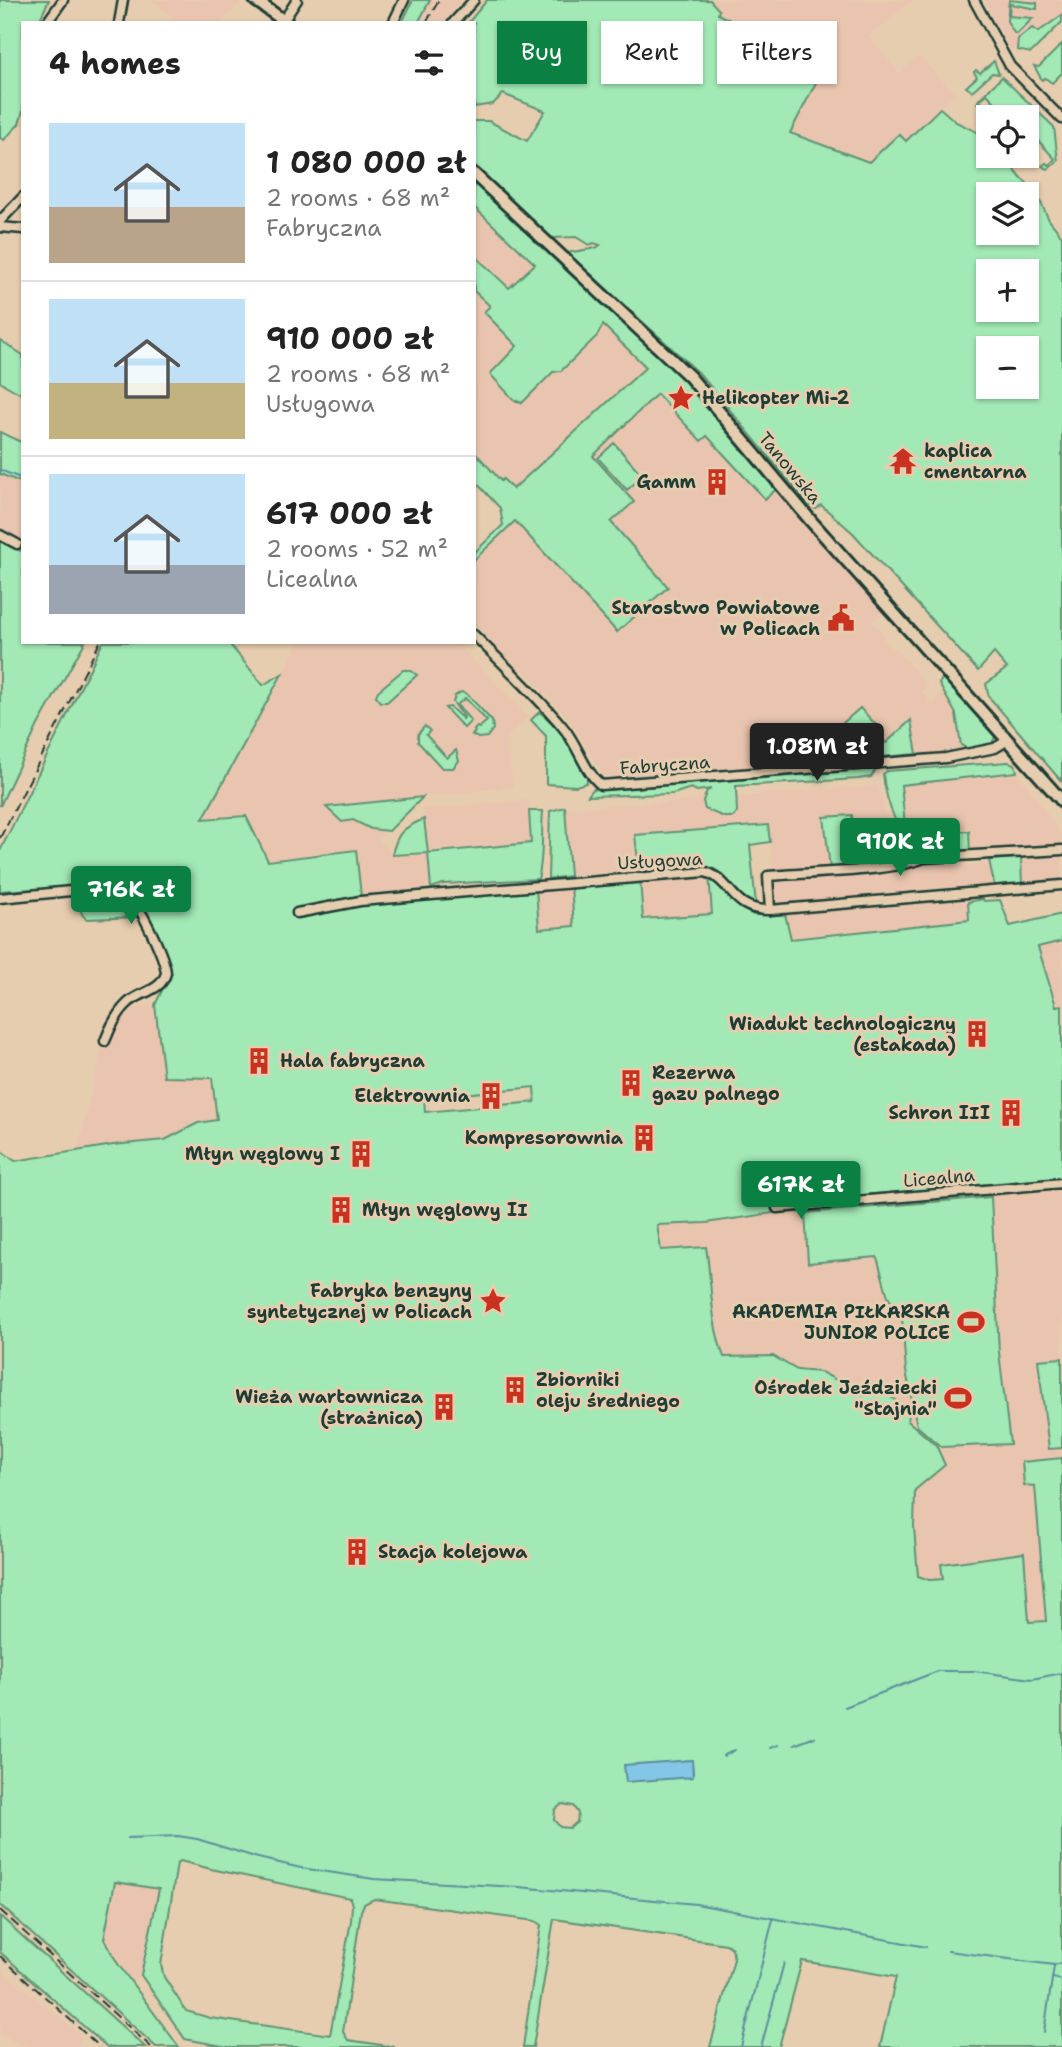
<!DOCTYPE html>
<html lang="en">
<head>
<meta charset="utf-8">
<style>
	body { margin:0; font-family:"Shantell Sans",sans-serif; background:#f2f2f2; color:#222; height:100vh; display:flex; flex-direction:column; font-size:26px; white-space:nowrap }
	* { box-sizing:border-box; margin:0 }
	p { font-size:23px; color:#767676 }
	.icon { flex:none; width:38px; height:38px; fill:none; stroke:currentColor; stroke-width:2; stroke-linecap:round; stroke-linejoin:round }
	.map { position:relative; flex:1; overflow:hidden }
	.side { position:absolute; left:21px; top:21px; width:455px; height:623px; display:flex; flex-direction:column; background:#fff; border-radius:0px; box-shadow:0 2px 5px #0004 }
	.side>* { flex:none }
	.top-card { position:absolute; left:497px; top:21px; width:458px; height:63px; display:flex; gap:14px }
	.fabs { position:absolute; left:976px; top:105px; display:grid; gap:14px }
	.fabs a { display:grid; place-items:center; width:63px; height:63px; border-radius:0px; background:#fff; box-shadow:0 2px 5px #0004; font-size:35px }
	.price { position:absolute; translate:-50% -60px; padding:0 16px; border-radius:7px; background:#0b8043; color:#fff; font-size:23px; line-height:46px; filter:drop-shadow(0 2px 4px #0008) }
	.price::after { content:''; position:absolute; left:50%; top:42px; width:21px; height:16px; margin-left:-10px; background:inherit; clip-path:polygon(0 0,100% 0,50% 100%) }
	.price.current { background:#222; color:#fff }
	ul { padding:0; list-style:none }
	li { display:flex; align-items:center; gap:21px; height:175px; padding:0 28px }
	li+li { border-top:2px solid #e0e0e0 }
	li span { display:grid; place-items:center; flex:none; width:196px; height:140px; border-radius:0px; color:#555 }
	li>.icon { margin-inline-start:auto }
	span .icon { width:84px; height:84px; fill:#fffc; stroke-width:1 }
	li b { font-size:30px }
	h2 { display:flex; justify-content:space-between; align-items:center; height:84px; padding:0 28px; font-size:30px }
	.tag { padding:0 24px; border-radius:0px; background:#fff; box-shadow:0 2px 5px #0004; font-size:24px; line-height:63px }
	.tag.current { background:#0b8043; color:#fff }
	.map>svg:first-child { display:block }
	.built { fill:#e9c5af }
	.green { fill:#a2e9b5; stroke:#609374; stroke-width:2; fill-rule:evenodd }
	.water { fill:#84c6e5; stroke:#5c8f9e; stroke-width:2 }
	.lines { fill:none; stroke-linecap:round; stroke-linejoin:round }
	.stream { stroke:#5c8f9e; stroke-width:2 }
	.minor-casing { stroke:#1f3d34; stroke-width:13 }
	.major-casing { stroke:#1f3d34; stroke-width:16 }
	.minor { stroke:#e7cdaf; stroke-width:8 }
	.major { stroke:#e7cdaf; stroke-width:10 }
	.rail { stroke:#1f3d34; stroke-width:2; stroke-dasharray:10 5; stroke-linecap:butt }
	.labels { text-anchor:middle; stroke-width:6; stroke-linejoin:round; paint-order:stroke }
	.poi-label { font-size:18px; font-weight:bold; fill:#1f3d34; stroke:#e7cdaf; text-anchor:end }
	.street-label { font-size:18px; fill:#1f3d34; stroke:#e7cdaf }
</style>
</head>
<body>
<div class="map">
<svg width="1062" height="2047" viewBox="0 0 1062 2047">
	<rect width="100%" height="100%" fill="#e7cdaf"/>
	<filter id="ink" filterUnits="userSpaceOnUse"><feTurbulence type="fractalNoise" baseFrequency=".0143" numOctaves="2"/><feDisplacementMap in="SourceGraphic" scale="14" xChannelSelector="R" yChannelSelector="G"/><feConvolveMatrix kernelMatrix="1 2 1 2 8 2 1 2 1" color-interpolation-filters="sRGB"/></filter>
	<g filter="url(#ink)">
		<g class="built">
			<polygon points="152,0 243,0 221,23 178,23"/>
			<polygon points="430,0 462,0 444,23 418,23"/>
			<polygon points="706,0 914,0 869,36 899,73 919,56 955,94 905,141 898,135 869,162 790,133 824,67 709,12"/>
			<polygon points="984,0 1062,0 1062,17 1050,22 1017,50 1009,48"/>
			<polygon points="474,207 647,367 513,489 504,480 501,481 474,451"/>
			<polygon points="664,387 765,499 774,491 883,613 873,621 886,636 882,639 891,649 894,647 928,685 922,692 931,702 927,706 944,692 960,715 966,751 948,755 917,754 911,721 886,744 877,734 881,730 860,708 802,759 782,760 745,769 604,777 574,726 525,671 520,674 474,626 474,560 515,521 617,632 667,586 611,522 634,502 593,456"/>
			<polygon points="0,474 23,484 23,542 0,530"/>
			<polygon points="299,642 456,642 528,717 507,736 513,787 359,804 386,830 378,839 392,855 428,853 423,809 493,802 528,800 532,843 428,853 431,888 361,896 356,851 268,861 246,816 203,820"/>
			<polygon points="1017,772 1062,835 1062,845 970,854 969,831 906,835 901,785"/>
			<polygon points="878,785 885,809 908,860 772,873 768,825 635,835 639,869 570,876 565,808 668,802"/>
			<polygon points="1062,854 1062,881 1022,886 1021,858"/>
			<polygon points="965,861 966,866 990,863 995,888 775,907 772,879"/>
			<polygon points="709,874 713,914 643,919 640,880"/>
			<polygon points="571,885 574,926 539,929 536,889"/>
			<polygon points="967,896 969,920 790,939 785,914"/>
			<polygon points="1062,940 1062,1005 1055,1006 1038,946"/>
			<polygon points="155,1005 164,1077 212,1078 217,1120 198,1123 165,1140 77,1151 110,1012"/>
			<polygon points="1062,1188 1062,1548 1043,1567 1046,1621 938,1627 918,1576 914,1526 915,1490 945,1465 888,1394 863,1394 821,1372 797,1370 773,1356 724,1357 718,1343 711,1300 706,1247 661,1250 657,1225 706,1223 782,1211"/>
			<polygon points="114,1882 159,1889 141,1975 131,1982 104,1939"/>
			<polygon points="0,1969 82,2036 77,2047 27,2047 0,2035"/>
		</g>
		<g class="green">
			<polygon points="0,0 49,0 40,19 45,23 23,23 23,111 19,124 4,140 0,138"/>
			<polygon points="413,0 430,0 418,23 402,23"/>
			<path d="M487,0H710L719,10L718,14L824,67L790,133L869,162L899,134L906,141L940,108L956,122L989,138V156H1003L1021,178L1035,190L1049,220L1062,236V782L989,697L986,684L1007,668L994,653L978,671L853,533L821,505L816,509L810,506L699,373L567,253L596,248L600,245L594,243L589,245L576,237L553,238L545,233L474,165V121H489L527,141L545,111L503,94L493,104L474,107V23H468ZM989,194H1027V233H989ZM989,271H1027V310H989ZM989,348H1027V387H989Z"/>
			<polygon points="1009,0 1037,3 1037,9 1010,4 1009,16 1033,18 1017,34 1014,33 1007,21"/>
			<polygon points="1062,15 1062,22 1031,53 1017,50 1018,39 1032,28 1038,32"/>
			<polygon points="1062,44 1062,73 1052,83 1045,78 1042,80 1034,66 1039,67"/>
			<polygon points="994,61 999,74 992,73 972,91 966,87 977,77 974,72 976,70 980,73"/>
			<polygon points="1002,77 1054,127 1058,161 1048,169 1042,166 1046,163 1049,165 1055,159 1034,136 1032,138 1027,133 1027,117 1009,117 987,94 980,100 982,103 980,106 977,103 979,99"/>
			<polygon points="474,178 694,386 779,487 765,499 707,436 701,441 657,394 593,456 634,502 611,522 668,587 617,632 515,521 474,560 474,553 503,525 500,508 474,480 474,451 501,481 503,479 513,489 646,367 603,325 597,336 561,371 553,372 522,403 514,400 490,374 517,346 484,312 490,306 474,291 474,255 509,288 535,264 474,207"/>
			<polygon points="0,340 23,355 23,395 0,382"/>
			<polygon points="0,432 23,443 23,483 0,474"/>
			<polygon points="614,443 643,476 627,490 598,458"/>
			<polygon points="0,540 23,552 23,642 85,642 38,725 0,806"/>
			<path d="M103,642H228L263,685L282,674L203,819L246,816L268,861L356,850L361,896L359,906L536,889L539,929L574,926L571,885L640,880L643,919L712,914L709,874L741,908L753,915L785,914L791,939L969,920L968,902L983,899L984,901L1000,900L1010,926L1062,914V941L1038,947L1056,1006L1062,1005V1179L826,1198L794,1175L782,1176L772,1182L768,1194L773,1213L706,1223L657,1225L661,1250L706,1247C712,1284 710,1321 724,1357L773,1356L797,1370L821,1372L863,1394H888L909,1413L908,1421L936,1445L945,1465L915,1490L914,1527L918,1576L929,1580L943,1579L941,1564L1024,1553L1029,1622L1046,1621L1035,1486L1024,1485L1022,1462L1062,1458V2047H880L896,1977L802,1961L779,2047H710L734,1959L732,1948L726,1944L554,1919L533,2047H523L541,1925L535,1921L374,1899L364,1904L361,1911L343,2032L348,2040L395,2047H228L185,2039L141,1975L159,1889L115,1882L104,1939L118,1964L179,2047H156L0,1905V1150L15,1161L113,1145L165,1140L198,1123L217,1120L212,1078L164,1077L155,1005L170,974C165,954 137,888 118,882C100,877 77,886 59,888C39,890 20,889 0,891V851ZM534,1087L535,1102L425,1112L424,1098ZM692,1760L693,1776L624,1766ZM562,1804L573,1806L578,1813L577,1822L570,1828L560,1827L554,1820L555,1810ZM180,1861L211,1869L350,1898L352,1905L351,1921L330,2035L210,2018L186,2011L164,1977L161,1965L177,1863Z"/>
			<polygon points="403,670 410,670 417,675 387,702 380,702 376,696 378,691"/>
			<polygon points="943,677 995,736 992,744 970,750 961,745 956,714 939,684"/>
			<polygon points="461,692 467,694 492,721 493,729 487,737 478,738 472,735 475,732 474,730 477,727 479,728 487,721 465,698 457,705 471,721 464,728 445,708 450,707 463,719 464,717 453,702 455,696"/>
			<polygon points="860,708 881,730 878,734 886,743 911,720 917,754 810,763 802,759"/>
			<path d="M539,712C563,729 573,753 588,777L586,783L576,786L546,784V736L531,720Z"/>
			<polygon points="425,726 430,731 426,735 447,758 456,750 459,761 453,768 442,768 418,742 418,734"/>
			<path d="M1008,762L1015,764L1017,772L901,785L906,835L969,831L970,854C956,854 940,856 926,853C899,848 885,796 883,774L887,771Z"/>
			<polygon points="876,769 871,777 858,779 736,786 737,812 733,817 724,817 705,809 703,801 707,791 711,789 697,791 691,788 673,794 588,796 593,789 605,790"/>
			<polygon points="423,797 389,831 371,829 353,820 342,822 326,807"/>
			<polygon points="565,807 570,876 548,879 550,811"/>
			<path d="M529,811H543C541,833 544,857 538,879L443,884L431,888L428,853L392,855C397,832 403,828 424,819L428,853L531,843Z"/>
			<polygon points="852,815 857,865 830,868 824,817"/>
			<polygon points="768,825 770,842 750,845 756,905 752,904 711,869 639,869 635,835"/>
			<polygon points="1021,858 1022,886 995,888 989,860"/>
			<polygon points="100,891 108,900 121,897 129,904 137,917 86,919 82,914 77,899"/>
			<polygon points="991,1197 999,1352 1010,1444 941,1447 917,1426 906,1371 902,1318 888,1297 877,1257 808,1263 805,1213"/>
			<polygon points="1062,1358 1062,1448 1049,1449 1038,1360"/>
			<polygon points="0,1916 145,2047 107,2047 0,1952"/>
		</g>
		<polygon class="water" points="692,1760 693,1777 626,1782 624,1765"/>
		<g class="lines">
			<g class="stream">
				<polyline points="0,470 23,479"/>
				<polyline points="845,1707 938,1671 974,1671 1032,1679 1062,1673"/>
				<polyline points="794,1745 815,1737"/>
				<polyline points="770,1748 778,1745"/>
				<polyline points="723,1756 735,1750"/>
				<polyline points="128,1838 178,1836 197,1839 258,1858 301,1868 374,1879 519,1887 696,1904 926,1947"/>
				<polyline points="948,1951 1054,1965 1062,1963"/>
				<polyline points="1053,1978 1062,1980"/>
				<polyline points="1044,2032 1054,1966"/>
				<polyline points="741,2047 773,1919"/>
				<polyline points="761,2047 784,1963"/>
			</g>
			<defs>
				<g id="minor">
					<polyline points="974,0 1010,66 1062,119"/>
					<polyline points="284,20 297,0"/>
					<polyline points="48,21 63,0"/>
					<polyline points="119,23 123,0"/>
					<polyline points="393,23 404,0"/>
					<polyline points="453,23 474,0"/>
					<polyline points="0,221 23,197"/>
					<polyline points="0,227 23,229"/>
					<polyline points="0,535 17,544"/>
					<path d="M474,635C504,665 535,694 562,726C578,744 583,770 601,785L946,758L995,748L1008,740"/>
					<path d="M1062,850L924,858C886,873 811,872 768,876L770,910L1062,885"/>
					<path d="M0,898L111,887C117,888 122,889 127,893C139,903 165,957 166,973C161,992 141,991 128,1003C117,1013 110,1028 105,1041"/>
					<path d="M297,913L360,901L706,872C733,881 731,911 770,910"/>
					<polyline points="777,1208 1062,1183"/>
				</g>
				<g id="major">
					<polyline points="255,0 287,23"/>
					<polyline points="474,174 690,377 811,521 1062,801"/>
				</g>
			</defs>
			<use href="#minor" class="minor-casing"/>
			<use href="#major" class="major-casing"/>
			<use href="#minor" class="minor"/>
			<use href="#major" class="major"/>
			<g class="rail">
				<polyline points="426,23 439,0"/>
				<polyline points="0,838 100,642"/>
				<polyline points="0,1910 151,2047"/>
				<polyline points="0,1956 100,2047"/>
			</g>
		</g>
	</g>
	<defs>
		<symbol id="sight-bare" viewBox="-9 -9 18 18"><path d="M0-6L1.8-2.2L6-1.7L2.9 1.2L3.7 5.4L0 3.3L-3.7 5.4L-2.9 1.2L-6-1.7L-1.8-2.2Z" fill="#c8321e" stroke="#e7cdaf" stroke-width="2.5" paint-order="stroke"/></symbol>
		<symbol id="temple-bare" viewBox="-9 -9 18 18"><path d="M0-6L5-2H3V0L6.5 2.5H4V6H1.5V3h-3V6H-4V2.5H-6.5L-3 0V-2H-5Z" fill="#c8321e" stroke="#e7cdaf" stroke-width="2.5" paint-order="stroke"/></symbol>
		<symbol id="building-bare" viewBox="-9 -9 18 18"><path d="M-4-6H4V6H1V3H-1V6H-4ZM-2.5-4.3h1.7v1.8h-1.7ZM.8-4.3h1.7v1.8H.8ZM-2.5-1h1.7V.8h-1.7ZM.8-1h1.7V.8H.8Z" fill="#c8321e" stroke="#e7cdaf" stroke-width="2.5" paint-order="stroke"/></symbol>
		<symbol id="civic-bare" viewBox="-9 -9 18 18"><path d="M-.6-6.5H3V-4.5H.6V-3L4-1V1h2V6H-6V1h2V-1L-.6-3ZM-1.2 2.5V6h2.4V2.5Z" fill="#c8321e" stroke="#e7cdaf" stroke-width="2.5" paint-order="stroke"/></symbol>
		<symbol id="stadium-bare" viewBox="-9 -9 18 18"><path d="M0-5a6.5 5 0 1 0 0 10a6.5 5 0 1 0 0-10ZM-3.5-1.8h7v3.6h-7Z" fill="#c8321e" stroke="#e7cdaf" stroke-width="2.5" paint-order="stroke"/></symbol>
	</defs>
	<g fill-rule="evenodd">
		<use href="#sight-bare" x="662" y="379" width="38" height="38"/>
		<use href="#temple-bare" x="884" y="442" width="38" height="38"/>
		<use href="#building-bare" x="698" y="463" width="38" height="38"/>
		<use href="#civic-bare" x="822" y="599" width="38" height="38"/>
		<use href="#building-bare" x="958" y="1015" width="38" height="38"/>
		<use href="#building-bare" x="240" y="1042" width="38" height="38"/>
		<use href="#building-bare" x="612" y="1064" width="38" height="38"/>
		<use href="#building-bare" x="472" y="1077" width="38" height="38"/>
		<use href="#building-bare" x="992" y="1094" width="38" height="38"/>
		<use href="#building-bare" x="625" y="1119" width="38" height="38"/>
		<use href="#building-bare" x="342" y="1135" width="38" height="38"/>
		<use href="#building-bare" x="322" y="1191" width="38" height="38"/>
		<use href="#sight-bare" x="474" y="1282" width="38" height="38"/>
		<use href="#stadium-bare" x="952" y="1303" width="38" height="38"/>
		<use href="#building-bare" x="496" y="1371" width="38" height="38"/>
		<use href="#stadium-bare" x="939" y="1379" width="38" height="38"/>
		<use href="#building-bare" x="425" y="1388" width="38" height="38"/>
		<use href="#building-bare" x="338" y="1533" width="38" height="38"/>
	</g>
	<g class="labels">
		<g class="poi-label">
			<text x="702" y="404" text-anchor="start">Helikopter Mi-2</text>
			<text x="924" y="457" text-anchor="start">kaplica<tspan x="924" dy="21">cmentarna</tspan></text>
			<text x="696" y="488">Gamm</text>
			<text x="820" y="614">Starostwo Powiatowe<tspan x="820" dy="21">w Policach</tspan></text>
			<text x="956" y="1030">Wiadukt technologiczny<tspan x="956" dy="21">(estakada)</tspan></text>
			<text x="280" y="1067" text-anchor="start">Hala fabryczna</text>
			<text x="652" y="1079" text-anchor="start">Rezerwa<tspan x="652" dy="21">gazu palnego</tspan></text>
			<text x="470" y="1102">Elektrownia</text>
			<text x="990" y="1119">Schron III</text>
			<text x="623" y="1144">Kompresorownia</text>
			<text x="340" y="1160">Młyn węglowy I</text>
			<text x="362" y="1216" text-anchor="start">Młyn węglowy II</text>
			<text x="472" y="1297">Fabryka benzyny<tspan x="472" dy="21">syntetycznej w Policach</tspan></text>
			<text x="950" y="1318">AKADEMIA PIŁKARSKA<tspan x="950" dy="21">JUNIOR POLICE</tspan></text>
			<text x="536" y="1386" text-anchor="start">Zbiorniki<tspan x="536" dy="21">oleju średniego</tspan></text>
			<text x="937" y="1394">Ośrodek Jeździecki<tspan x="937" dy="21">"Stajnia"</tspan></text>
			<text x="423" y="1403">Wieża wartownicza<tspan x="423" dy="21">(strażnica)</tspan></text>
			<text x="378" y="1558" text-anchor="start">Stacja kolejowa</text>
		</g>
		<g class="street-label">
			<text transform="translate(790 468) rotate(50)" y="6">Tanowska</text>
			<text transform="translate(665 765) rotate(-4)" y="6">Fabryczna</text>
			<text transform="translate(660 861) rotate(-3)" y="6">Usługowa</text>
			<text transform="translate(939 1178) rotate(-5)" y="6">Licealna</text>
		</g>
	</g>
</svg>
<div class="fabs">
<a><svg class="icon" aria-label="locate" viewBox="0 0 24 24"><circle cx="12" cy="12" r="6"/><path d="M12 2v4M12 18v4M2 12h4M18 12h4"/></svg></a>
<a><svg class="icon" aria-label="layers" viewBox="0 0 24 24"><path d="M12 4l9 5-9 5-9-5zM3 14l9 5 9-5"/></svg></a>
<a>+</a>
<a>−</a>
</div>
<b class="price current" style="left:817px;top:783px">1.08M zł</b>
<b class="price" style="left:900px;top:878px">910K zł</b>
<b class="price" style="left:131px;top:926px">716K zł</b>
<b class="price" style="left:801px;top:1221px">617K zł</b>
<div class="top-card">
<a class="tag current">Buy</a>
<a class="tag">Rent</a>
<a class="tag">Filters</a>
</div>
<section class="side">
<h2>4 homes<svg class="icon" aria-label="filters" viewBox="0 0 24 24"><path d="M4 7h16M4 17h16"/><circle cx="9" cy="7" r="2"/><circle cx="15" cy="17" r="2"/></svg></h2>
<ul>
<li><span style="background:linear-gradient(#bfe0f5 60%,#b9a48a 0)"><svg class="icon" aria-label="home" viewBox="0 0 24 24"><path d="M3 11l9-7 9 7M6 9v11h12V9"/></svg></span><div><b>1 080 000 zł</b><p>2 rooms · 68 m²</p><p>Fabryczna</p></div></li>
<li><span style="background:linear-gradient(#bfe0f5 60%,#c2b280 0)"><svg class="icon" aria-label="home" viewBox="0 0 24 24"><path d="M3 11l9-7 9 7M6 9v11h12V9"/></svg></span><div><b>910 000 zł</b><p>2 rooms · 68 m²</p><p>Usługowa</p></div></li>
<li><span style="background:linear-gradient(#bfe0f5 65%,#9aa5b1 0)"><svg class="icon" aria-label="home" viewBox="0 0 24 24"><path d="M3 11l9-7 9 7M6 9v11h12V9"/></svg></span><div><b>617 000 zł</b><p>2 rooms · 52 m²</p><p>Licealna</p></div></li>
</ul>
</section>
</div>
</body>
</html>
